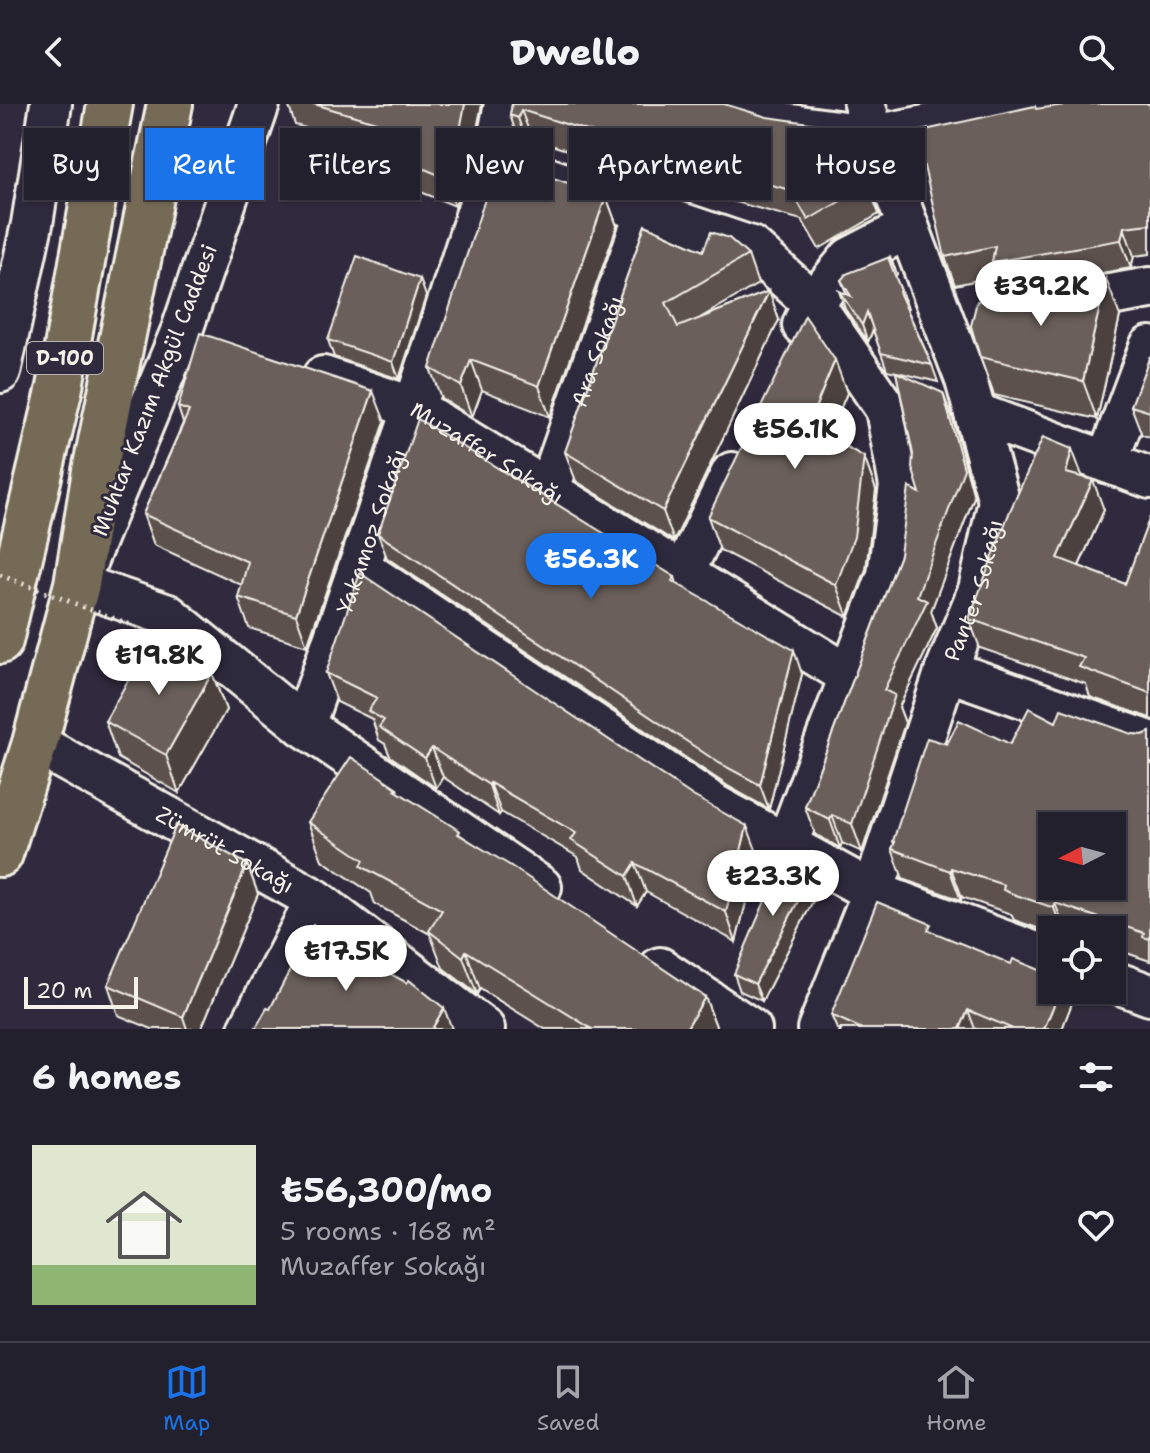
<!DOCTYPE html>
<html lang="en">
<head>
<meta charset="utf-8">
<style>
	body { margin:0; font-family:"Shantell Sans",sans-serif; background:#2b2836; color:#f1f3f6; height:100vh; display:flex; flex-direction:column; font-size:30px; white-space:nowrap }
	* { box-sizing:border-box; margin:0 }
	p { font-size:26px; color:#a3a3aa }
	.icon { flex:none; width:44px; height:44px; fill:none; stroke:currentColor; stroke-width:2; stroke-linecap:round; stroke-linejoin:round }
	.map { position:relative; height:925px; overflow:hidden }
	.panel { display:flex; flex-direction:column; background:#23202e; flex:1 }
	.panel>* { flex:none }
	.top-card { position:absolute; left:24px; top:24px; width:1102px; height:72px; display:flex; gap:16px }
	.needle { width:52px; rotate:264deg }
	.fabs { position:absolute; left:1038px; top:708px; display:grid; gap:16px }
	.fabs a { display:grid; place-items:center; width:88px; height:88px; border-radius:0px; background:#23202e; box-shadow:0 2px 6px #0004,0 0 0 2px #403e4a; font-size:40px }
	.scale { position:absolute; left:24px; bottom:20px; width:114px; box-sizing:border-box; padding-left:8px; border:4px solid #f4f1e8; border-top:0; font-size:22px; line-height:28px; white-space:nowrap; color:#f4f1e8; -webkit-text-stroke:6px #2f2a3d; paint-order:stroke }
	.price { position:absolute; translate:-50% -68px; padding:0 18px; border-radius:28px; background:#fff; color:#222; font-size:26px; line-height:52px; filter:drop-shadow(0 2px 4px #0008) }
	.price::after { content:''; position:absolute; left:50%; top:48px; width:24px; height:18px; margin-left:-12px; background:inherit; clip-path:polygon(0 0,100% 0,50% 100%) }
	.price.current { background:#1a73e8; color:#fff }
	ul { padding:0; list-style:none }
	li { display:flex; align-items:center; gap:24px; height:200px; padding:0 32px }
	li span { display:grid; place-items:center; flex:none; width:224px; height:160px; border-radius:0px; color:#555 }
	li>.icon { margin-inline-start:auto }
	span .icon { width:96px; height:96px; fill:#fffc; stroke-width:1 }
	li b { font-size:34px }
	h2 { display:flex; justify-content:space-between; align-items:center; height:96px; padding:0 32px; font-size:34px }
	.pill { padding:0 28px; border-radius:0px; background:#23202e; box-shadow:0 2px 6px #0004,0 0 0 2px #403e4a; font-size:28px; line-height:72px }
	.pill.current { background:#1a73e8; color:#fff }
	header { display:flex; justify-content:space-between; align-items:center; height:104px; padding:0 32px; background:#23202e; font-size:36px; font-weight:800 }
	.tab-bar { display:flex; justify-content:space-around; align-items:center; height:112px; border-top:2px solid #403e4a; background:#23202e; font-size:22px; color:#a3a3aa }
	.tab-bar a { display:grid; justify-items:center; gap:4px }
	.tab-bar .current { color:#1a73e8 }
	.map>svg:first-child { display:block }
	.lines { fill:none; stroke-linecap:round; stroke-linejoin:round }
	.minor-casing { stroke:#f4f1e8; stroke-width:46 }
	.major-casing { stroke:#f4f1e8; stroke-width:50 }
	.highway-casing { stroke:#f4f1e8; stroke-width:50 }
	.minor { stroke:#2f2a3d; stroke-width:40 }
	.major { stroke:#756a55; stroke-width:44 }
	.highway { stroke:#756a55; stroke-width:44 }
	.path-bridge { stroke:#f4f1e8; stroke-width:5; stroke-dasharray:2 6; stroke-linecap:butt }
	.wall { fill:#5c514d; stroke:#f4f1e8; stroke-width:2 }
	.shaded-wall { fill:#4b423f; stroke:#f4f1e8; stroke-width:2 }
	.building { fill:#6b5e5a; stroke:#f4f1e8; stroke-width:2; fill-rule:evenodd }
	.labels { text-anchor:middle; stroke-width:6; stroke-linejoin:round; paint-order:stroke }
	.shield { fill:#2f2a3d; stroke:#b9b5b5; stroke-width:2 }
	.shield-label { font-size:20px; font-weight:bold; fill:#f4f1e8 }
	.street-label { font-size:22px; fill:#f4f1e8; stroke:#2f2a3d }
</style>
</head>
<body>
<header><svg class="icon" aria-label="back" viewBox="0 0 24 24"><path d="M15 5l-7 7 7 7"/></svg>Dwello<svg class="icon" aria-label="search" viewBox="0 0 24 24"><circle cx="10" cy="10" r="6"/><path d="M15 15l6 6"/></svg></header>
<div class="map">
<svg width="1150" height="925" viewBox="0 0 1150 925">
	<rect width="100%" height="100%" fill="#2f2a3d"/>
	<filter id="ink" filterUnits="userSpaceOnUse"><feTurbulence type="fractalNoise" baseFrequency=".0125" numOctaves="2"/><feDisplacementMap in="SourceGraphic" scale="16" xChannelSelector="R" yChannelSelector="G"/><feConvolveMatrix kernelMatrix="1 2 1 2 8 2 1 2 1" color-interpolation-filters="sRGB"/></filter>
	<g filter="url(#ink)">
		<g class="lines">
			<defs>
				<g id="minor">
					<polyline points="259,0 182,226 77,480 168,511 304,622 541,783"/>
					<polyline points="717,0 784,20 874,32 1038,0"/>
					<polyline points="494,56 751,143 813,199 886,305 900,382 888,471 787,740"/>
					<polyline points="1059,200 1150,184"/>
					<polyline points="803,221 813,199 850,154 908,124"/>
					<polyline points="0,268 32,120 51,0"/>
					<path id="s1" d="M323,273L414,304L850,572"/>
					<polyline points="975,309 1150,374"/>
					<polyline points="1107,358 1150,243"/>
					<path id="s2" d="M548,387L646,108"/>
					<polyline points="359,463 716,702 873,788 1052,855"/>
					<polyline points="683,470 732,369"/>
					<polyline points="946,566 1150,638"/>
					<path id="s3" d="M304,622L414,304L494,56L505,0"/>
					<path id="s4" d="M35,639L316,796L484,925"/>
					<polyline points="660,864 751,925"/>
					<polyline points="1112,877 1150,891"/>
					<polyline points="249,925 316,796"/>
					<path id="s5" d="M818,925L873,788L946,566L979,486L999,397L966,276L874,32L864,0"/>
				</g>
				<polyline id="major" points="0,750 35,639 77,480 95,367 170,0"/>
				<polyline id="highway" points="0,537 60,283 110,0"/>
			</defs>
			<use href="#minor" class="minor-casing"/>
			<use href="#major" class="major-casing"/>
			<use href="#highway" class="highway-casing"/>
			<use href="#minor" class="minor"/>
			<use href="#major" class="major"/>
			<use href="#highway" class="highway"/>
			<polyline class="path-bridge" points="0,471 131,521"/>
		</g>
		<g class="wall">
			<polygon points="288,0 482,0 472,50 455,102 394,77 383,48 384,46 295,21"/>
			<polygon points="512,0 861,63 879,110 819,145 802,116 713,92 532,35 529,44 520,41 510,11"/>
			<polygon points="1150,0 1150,150 1134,152 1131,164 1002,186 997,172 955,181 945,153 1037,5"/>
			<polygon points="606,92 617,122 550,313 482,286 472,313 441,294 430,264"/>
			<polygon points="645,121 703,147 748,151 758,180 700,214 769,187 779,216 674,437 576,377 565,348"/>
			<polygon points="890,153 897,170 895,172 908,204 907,205 932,261 938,278 897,268 953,316 974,393 931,507 937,524 899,603 905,619 862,748 842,739 840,744 815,730 805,703 900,451 920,389 896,268 887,266 873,226 868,238 845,205 839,187 847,191 841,176"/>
			<polygon points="426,192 399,275 334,253 328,236"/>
			<polygon points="1120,212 1097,315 994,291 980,253"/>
			<polygon points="1150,252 1150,333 1142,331 1131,302"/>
			<polygon points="847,289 828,332 864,353 876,386 866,465 848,513 720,446 708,413"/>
			<polygon points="178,303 385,318 307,542 249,524 238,493 242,481 154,441 143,410 183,319"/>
			<polygon points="1082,373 1104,406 1079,462 1125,480 1150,413 1150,614 1090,593 1086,580 980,544 969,515"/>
			<polygon points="378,430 675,473 677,480 802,570 769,705 728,682 387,454"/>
			<polygon points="212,569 226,606 179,689 118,654 105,617"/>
			<polygon points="326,569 758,751 736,838 646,788 637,802 582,765 578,753 501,708 499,711 443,673 436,684 390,652 385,640 379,636 372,615 337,598"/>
			<polygon points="1056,618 1132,630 1143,631 1150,628 1150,857 1112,844 1112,826 1052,826 1052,829 1014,816 1011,810 962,793 961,796 903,775 892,745 894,740 893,737 947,640 1010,640"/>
			<polygon points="397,684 398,688 462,732 705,893 717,925 545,925 480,885 477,890 443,864 430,830 375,800 371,789 322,756 308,718"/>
			<polygon points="247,760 258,790 201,925 152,925 118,911 108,881"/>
			<polygon points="813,768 819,785 762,897 740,887 734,870"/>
			<polygon points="934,829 1072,899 1062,925 837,925 831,911"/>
		</g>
		<g class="shaded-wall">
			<polygon points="465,0 482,0 472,50 455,102 444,73"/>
			<polygon points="521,6 532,35 529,44 518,14"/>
			<polygon points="606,92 617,122 550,313 539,282"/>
			<polygon points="1124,123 1134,152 1131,164 1121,136"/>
			<polygon points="890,153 897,170 895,173 889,156"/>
			<polygon points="420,175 426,192 399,275 393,258"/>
			<polygon points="1106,175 1120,212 1097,315 1083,277"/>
			<polygon points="769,187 779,216 674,437 663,407"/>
			<polygon points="867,208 873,225 868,238 862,221"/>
			<polygon points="471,256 482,286 472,313 461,282"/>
			<polygon points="835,256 847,289 820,353 808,321"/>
			<polygon points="373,287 385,318 307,542 296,511"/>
			<polygon points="943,289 953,316 974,393 931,507 937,524 899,603 905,619 862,748 852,720 884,586 917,492"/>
			<polygon points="1072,345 1083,374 1066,369"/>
			<polygon points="864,353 876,386 866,465 848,513 836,481"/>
			<polygon points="1093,376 1104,406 1069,484 1058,454"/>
			<polygon points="794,546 802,570 769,705 760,681"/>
			<polygon points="212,569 226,606 179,689 166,651"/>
			<polygon points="432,644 443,673 436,684 425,654"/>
			<polygon points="490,679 501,708 499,711 489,681"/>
			<polygon points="832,711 842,739 840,744 830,716"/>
			<polygon points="747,722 758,751 736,838 726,808"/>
			<polygon points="635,759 646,788 637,802 627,772"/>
			<polygon points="247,760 258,790 201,925 187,925 183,913"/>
			<polygon points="951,764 962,793 961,796 950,767"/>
			<polygon points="813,768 819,785 762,897 755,880"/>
			<polygon points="1055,799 1065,826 1062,826 1054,804"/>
			<polygon points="466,847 480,885 477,890 463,853"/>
			<polygon points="1060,886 1068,886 1072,899 1062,925 1044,925"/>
			<polygon points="705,893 717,925 686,925"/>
			<polygon points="444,904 452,925 432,925"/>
			<polygon points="968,906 975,925 960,925"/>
		</g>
		<g class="building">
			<polygon points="314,0 465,0 461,21 444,73 383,48 393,23"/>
			<polygon points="512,0 724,0 767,13 838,23 861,63 868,81 808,116 791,86 702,63 521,6 518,14 510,11"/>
			<polygon points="1072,0 1150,0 1150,120 1124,123 1121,136 992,158 995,142 945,153 916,28 1035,2 1036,5"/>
			<polygon points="498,55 606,92 539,282 471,256 461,282 430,264"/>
			<polygon points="645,121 703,147 711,128 729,134 748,151 666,199 678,223 769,187 663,407 565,348"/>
			<polygon points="357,152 420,175 393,258 328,236"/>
			<polygon points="890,153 889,156 901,187 899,188 932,261 881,249 867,208 862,221 839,187 851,192 841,176 846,170"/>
			<polygon points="1106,175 1083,277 980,253 971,222 977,197"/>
			<polygon points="805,212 835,256 808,321 864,353 854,433 836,481 708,413"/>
			<polygon points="200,229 373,287 296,511 238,493 248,458 143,410 189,307 178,303"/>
			<polygon points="1150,252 1150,308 1131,302"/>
			<polygon points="896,268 943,289 964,365 917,492 927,497 884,586 895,591 852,720 832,711 830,716 805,703 900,451 909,383 920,389 912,363 913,350"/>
			<polygon points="418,315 675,473 672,477 794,546 760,681 719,659 378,430"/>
			<polygon points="1043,333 1072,345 1066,369 1093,376 1058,454 1125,480 1150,413 1150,589 1079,563 1084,554 969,515 1010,407"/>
			<polygon points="360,469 693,692 747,722 726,808 635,759 627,772 571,736 576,729 490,679 489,681 432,644 425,654 379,623 384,616 368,607 377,594 326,569"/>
			<polygon points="152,534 212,569 166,651 105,617"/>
			<path d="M1029,604L1056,618L1061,605L1132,630L1143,631L1150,628V835L1143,833L1144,829L1055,799L1054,804L1013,790L1003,786L1004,781L951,764L950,767L892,745L895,738L893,737L927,634L947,640L959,616L1010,640ZM1052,722H1112V782H1052Z"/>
			<polygon points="351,653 397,684 395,686 460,727 458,730 511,762 705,893 686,925 592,925 466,847 463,853 429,827 442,806 361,762 364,756 308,718"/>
			<polygon points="176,721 247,760 183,913 108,881"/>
			<polygon points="784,752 813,768 755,880 734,870"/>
			<polygon points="877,798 931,820 928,826 1011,860 1013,855 1052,871 1052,886 1060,886 1044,925 1013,925 968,906 960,925 862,925 831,911"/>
			<polygon points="313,821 357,844 354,850 407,879 409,876 444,904 432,925 255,925 267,904 270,905"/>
		</g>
	</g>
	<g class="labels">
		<rect class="shield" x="27" y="238" width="76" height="32" rx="6"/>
		<g class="shield-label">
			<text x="65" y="261">D-100</text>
		</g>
		<g class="street-label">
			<text dy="8" stroke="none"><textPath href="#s2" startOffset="148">Ara Sokağı</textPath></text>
			<text transform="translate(154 286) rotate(-69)" y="8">Muhtar Kazım Akgül Caddesi</text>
			<text dy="8" stroke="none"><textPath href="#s1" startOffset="182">Muzaffer Sokağı</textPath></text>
			<text dy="8" stroke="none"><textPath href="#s3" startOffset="206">Yakamoz Sokağı</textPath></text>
			<text dy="8" stroke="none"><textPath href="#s5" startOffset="466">Panter Sokağı</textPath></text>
			<text dy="8" stroke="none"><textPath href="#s4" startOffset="218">Zümrüt Sokağı</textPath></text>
		</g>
	</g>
</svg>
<div class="fabs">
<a><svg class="needle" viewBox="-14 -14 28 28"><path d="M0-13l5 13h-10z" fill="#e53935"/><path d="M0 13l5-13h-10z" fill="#a3a3aa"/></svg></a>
<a><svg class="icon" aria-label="locate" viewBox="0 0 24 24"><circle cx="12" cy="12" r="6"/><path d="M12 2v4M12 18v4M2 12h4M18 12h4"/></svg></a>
</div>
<div class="scale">20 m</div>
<b class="price" style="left:1041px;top:224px">₺39.2K</b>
<b class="price" style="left:795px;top:367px">₺56.1K</b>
<b class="price current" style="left:591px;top:497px">₺56.3K</b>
<b class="price" style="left:159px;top:593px">₺19.8K</b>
<b class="price" style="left:773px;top:814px">₺23.3K</b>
<b class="price" style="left:346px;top:889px">₺17.5K</b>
<div class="top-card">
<a class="pill">Buy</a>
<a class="pill current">Rent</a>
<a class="pill">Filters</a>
<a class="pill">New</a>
<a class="pill">Apartment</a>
<a class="pill">House</a>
</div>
</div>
<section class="panel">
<h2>6 homes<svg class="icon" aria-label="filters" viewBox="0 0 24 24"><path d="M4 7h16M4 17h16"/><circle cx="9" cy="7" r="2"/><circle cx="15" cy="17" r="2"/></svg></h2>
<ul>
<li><span style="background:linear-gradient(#dfe7d0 75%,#8fb573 0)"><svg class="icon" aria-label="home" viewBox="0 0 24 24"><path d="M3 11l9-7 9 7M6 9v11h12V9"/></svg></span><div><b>₺56,300/mo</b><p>5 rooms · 168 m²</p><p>Muzaffer Sokağı</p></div><svg class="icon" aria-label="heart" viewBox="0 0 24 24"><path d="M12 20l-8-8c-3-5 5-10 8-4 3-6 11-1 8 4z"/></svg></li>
</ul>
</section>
<nav class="tab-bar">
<a class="current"><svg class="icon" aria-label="map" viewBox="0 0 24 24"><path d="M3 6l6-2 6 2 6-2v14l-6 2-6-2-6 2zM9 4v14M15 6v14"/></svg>Map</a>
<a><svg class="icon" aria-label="saved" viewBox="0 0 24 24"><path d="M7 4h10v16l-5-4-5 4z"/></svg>Saved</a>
<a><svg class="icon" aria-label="home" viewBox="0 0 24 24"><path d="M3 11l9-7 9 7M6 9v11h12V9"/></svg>Home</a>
</nav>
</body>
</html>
